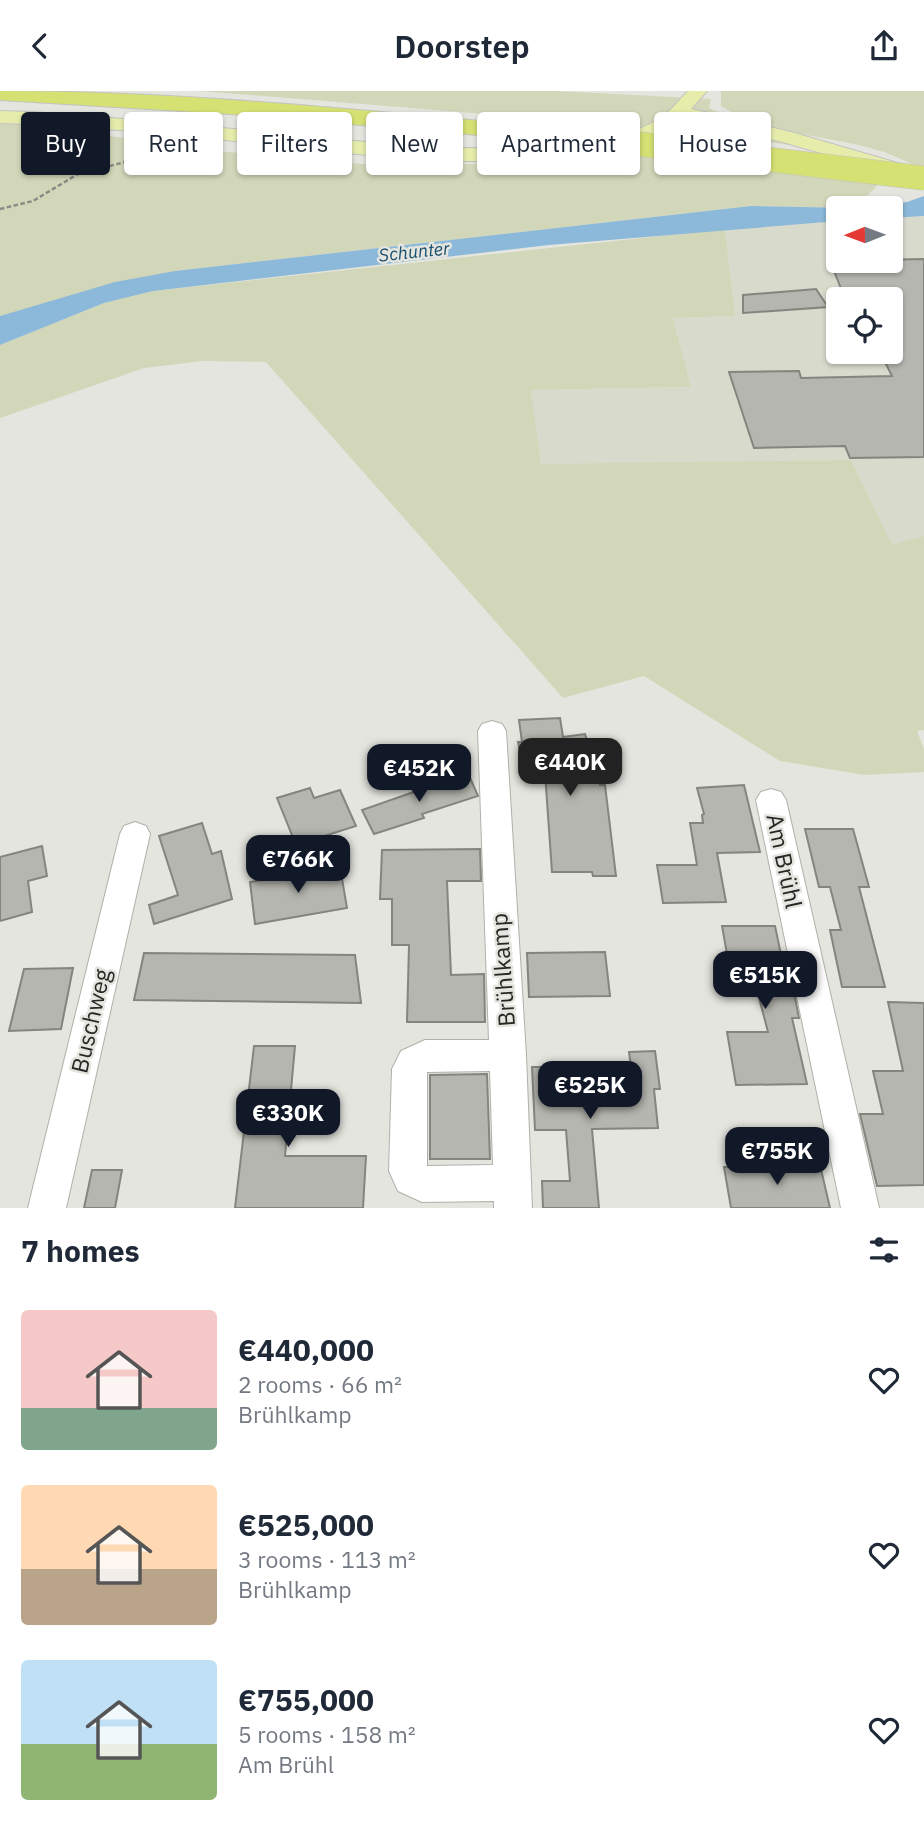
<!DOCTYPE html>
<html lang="en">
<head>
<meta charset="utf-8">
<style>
	body { margin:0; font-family:"IBM Plex Sans",sans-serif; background:#f6f6f7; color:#1f2937; height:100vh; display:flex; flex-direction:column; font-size:26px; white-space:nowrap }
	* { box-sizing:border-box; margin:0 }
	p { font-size:23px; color:#747a83 }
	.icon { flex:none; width:38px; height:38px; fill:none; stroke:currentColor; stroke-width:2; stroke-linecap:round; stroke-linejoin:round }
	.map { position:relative; height:1117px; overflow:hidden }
	.drawer { display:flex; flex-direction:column; background:#fff; flex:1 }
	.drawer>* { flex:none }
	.hud { position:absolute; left:21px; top:21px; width:882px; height:63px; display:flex; gap:14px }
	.needle { width:46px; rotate:269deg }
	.controls { position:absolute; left:826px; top:105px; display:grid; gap:14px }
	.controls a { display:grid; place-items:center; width:77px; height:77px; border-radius:7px; background:#fff; box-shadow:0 2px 5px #0004; font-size:35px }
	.price { position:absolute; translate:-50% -60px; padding:0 16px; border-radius:14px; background:#111827; color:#fff; font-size:23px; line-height:46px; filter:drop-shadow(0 2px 4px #0008) }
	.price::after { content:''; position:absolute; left:50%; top:42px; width:21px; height:16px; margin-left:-10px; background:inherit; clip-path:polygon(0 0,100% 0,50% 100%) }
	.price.current { background:#222; color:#fff }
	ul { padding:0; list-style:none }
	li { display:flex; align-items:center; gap:21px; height:175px; padding:0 21px }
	li span { display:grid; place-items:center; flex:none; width:196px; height:140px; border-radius:7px; color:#555 }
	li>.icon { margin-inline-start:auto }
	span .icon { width:84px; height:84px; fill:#fffc; stroke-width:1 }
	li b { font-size:30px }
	h2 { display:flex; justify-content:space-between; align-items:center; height:84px; padding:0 21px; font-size:30px }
	.chip { padding:0 24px; border-radius:7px; background:#fff; box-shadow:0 2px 5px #0004; font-size:24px; line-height:63px }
	.chip.current { background:#111827; color:#fff }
	header { display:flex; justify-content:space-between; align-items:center; height:91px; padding:0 21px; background:#fff; font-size:32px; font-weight:600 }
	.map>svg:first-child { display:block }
	.built { fill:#d8dbcc; fill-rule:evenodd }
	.green { fill:#d3d7b9 }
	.water { fill:#8cb9d9 }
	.building { fill:#b5b6af; stroke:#84857f; stroke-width:2 }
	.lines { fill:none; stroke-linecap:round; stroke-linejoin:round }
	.minor-casing { stroke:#afb1a9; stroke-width:2 }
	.major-casing { stroke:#c3c3c2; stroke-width:2 }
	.highway-casing { stroke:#c3c3c2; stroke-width:2 }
	.path { stroke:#8a8b86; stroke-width:2.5; stroke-dasharray:4.5 2.5; stroke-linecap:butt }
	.minor { fill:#fff; fill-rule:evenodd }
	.major { fill:#e6edab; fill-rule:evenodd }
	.highway { fill:#d5e173; fill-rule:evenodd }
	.highway-bridge-casing { stroke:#c3c3c2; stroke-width:25; stroke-linecap:butt }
	.highway-bridge { stroke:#d5e173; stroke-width:24 }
	.labels { text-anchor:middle; stroke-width:5; stroke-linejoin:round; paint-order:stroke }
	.far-water-label { font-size:18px; font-style:italic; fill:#194f6f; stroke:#e4e5de }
	.near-street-label { font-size:23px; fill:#272825; stroke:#e4e5de }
</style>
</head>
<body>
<header><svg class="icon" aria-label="back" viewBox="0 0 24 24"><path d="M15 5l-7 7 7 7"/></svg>Doorstep<svg class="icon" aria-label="share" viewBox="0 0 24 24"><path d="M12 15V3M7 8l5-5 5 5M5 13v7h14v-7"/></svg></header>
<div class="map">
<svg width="924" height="1117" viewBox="0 0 924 1117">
	<rect width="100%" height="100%" fill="#e4e5de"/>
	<path class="built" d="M924,125V445L892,455L851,369L541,374L531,299L691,296L673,227L735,225L725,138L838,130V170H891V127ZM838,208H891V261H838Z"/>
	<g class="green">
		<polygon points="200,0 556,0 711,8 709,17 728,26 860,62 621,34"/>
		<path d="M721,0H924V78C911,73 897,66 884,61C831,44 769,45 721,15Z"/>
		<polygon points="24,32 196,58 362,73 526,73 622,57 883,88 856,117 751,115 175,180 0,225 0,33"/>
		<polygon points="725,138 735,225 673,227 691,296 531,299 541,373 851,369 892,454 924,445 924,639 917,640 924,658 924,681 864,684 780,670 644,585 563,607 266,271 203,270 144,277 0,327 0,254 104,212 153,200"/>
	</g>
	<polygon class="water" points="924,105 924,125 891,127 891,117 838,117 838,130 549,154 153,200 104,212 0,254 0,225 115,191 175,180 751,115 856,117 907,111"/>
	<g class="building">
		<polygon points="924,168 924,366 850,367 845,355 754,357 729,281 799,280 801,287 892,285 880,261 891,261 891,204 844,205 830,170"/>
		<polygon points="816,198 828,216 743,222 743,204"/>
		<polygon points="560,627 563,646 585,643 600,694 605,694 616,785 593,785 592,781 552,781 545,682 526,684 518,651 522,651 519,629"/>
		<polygon points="468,682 478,705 422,723 424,727 374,743 362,719"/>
		<polygon points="744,694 760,761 717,762 726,811 663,812 657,774 697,774 690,732 703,732 702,724 704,723 697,697"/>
		<polygon points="310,697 314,707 340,699 356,735 296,754 277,707"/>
		<polygon points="202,732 212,763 221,760 232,808 154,833 149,814 178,804 159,745"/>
		<polygon points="805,738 853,738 869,796 859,796 885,896 842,896 830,839 841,839 830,796 819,796"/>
		<polygon points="42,755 47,785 28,790 32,821 0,830 0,766"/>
		<polygon points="480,758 481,790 447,790 451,884 484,883 485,931 407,931 409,854 392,854 392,808 380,808 382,759"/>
		<polygon points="340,776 347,817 255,833 250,791"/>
		<polygon points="722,835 775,835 788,897 793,897 799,927 792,927 807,993 736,994 727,941 768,941 752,880 730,880"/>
		<polygon points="605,861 610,905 529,906 527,862"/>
		<polygon points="144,862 355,864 361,912 134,909"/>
		<polygon points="73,877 61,938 9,940 24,878"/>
		<polygon points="888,911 924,912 924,1094 877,1095 860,1023 883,1023 873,980 903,980"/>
		<polygon points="254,955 295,955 285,1065 366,1065 363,1117 235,1117"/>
		<polygon points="655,960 660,998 654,998 658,1037 592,1038 599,1117 543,1117 542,1090 570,1090 566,1039 535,1039 532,976 581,976 583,999 634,999 629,961"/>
		<polygon points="487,983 490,1068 430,1068 430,984"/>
		<polygon points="820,1074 830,1117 731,1117 724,1076"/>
		<polygon points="92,1079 122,1079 115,1117 84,1117"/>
	</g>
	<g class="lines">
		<defs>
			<g id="minor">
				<path d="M492,630L502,633L506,640L526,964L532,1117H494V1110L422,1111L398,1100L389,1080L392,978L401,960L425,949H489L478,640L482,633ZM490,980L493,1074L427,1075V981Z"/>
				<polygon points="771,698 781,701 786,709 879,1117 841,1117 756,709 761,701"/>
				<polygon points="135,731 146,735 150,743 66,1117 28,1117 120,743 124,735"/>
			</g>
			<path id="major" d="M688,0H707L691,18L791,41L915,77L918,81L908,87L779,50L682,28L675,35C659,41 643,49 626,54C522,85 368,64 260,53C174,43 87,35 0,32V20L32,21C106,26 180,33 254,40C352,49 579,81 662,26C671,20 680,8 688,0Z"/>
			<path id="highway" d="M0,0C191,0 382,22 572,38L583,45L572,52L230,23L0,9Z"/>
		</defs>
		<use href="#minor" class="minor-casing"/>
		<use href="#major" class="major-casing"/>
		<use href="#highway" class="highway-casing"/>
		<polyline class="path" points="0,118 33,110 78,83 176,58"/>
		<use href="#minor" class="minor"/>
		<use href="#major" class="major"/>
		<use href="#highway" class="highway"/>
		<defs>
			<polyline id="highway-bridge" points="572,45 924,87"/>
		</defs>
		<use href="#highway-bridge" class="highway-bridge-casing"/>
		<use href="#highway-bridge" class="highway-bridge"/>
	</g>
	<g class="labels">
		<g class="far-water-label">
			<text transform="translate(414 161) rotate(-6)" y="6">Schunter</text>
		</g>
		<g class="near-street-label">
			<text transform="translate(784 770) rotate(78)" y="8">Am Brühl</text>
			<text transform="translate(503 879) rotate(-94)" y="8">Brühlkamp</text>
			<text transform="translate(91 930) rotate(-77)" y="8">Buschweg</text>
		</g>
	</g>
</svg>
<div class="controls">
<a><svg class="needle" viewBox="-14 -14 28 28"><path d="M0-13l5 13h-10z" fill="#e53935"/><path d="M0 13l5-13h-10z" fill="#747a83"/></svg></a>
<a><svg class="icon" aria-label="locate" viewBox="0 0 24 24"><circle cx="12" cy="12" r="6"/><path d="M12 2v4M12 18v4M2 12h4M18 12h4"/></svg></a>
</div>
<b class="price current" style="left:570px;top:707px">€440K</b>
<b class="price" style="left:419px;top:713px">€452K</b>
<b class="price" style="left:298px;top:804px">€766K</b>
<b class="price" style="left:765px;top:920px">€515K</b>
<b class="price" style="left:590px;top:1030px">€525K</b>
<b class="price" style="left:288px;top:1058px">€330K</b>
<b class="price" style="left:777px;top:1096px">€755K</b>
<div class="hud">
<a class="chip current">Buy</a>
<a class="chip">Rent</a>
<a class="chip">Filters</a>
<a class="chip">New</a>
<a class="chip">Apartment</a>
<a class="chip">House</a>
</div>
</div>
<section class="drawer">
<h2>7 homes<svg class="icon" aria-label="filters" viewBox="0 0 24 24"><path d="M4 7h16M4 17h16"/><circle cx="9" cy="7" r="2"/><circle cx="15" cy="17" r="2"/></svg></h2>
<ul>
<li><span style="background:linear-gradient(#f6c9c9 70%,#7fa58c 0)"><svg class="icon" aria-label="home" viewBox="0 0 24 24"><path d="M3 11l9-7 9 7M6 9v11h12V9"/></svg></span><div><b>€440,000</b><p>2 rooms · 66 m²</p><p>Brühlkamp</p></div><svg class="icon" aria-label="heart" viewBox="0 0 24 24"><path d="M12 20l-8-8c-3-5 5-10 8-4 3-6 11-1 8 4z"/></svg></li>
<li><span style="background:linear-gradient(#ffd9b3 60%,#b9a48a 0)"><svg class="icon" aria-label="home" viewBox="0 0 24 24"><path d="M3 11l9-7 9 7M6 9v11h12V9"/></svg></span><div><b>€525,000</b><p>3 rooms · 113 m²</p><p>Brühlkamp</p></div><svg class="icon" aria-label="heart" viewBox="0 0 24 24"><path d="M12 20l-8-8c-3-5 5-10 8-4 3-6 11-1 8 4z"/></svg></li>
<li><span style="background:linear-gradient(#bfe0f5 60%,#8fb573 0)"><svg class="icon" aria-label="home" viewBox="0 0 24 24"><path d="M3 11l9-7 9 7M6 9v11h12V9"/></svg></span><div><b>€755,000</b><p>5 rooms · 158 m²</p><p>Am Brühl</p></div><svg class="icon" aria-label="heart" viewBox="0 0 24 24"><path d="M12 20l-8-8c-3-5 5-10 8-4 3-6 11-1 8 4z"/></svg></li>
</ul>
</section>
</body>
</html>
